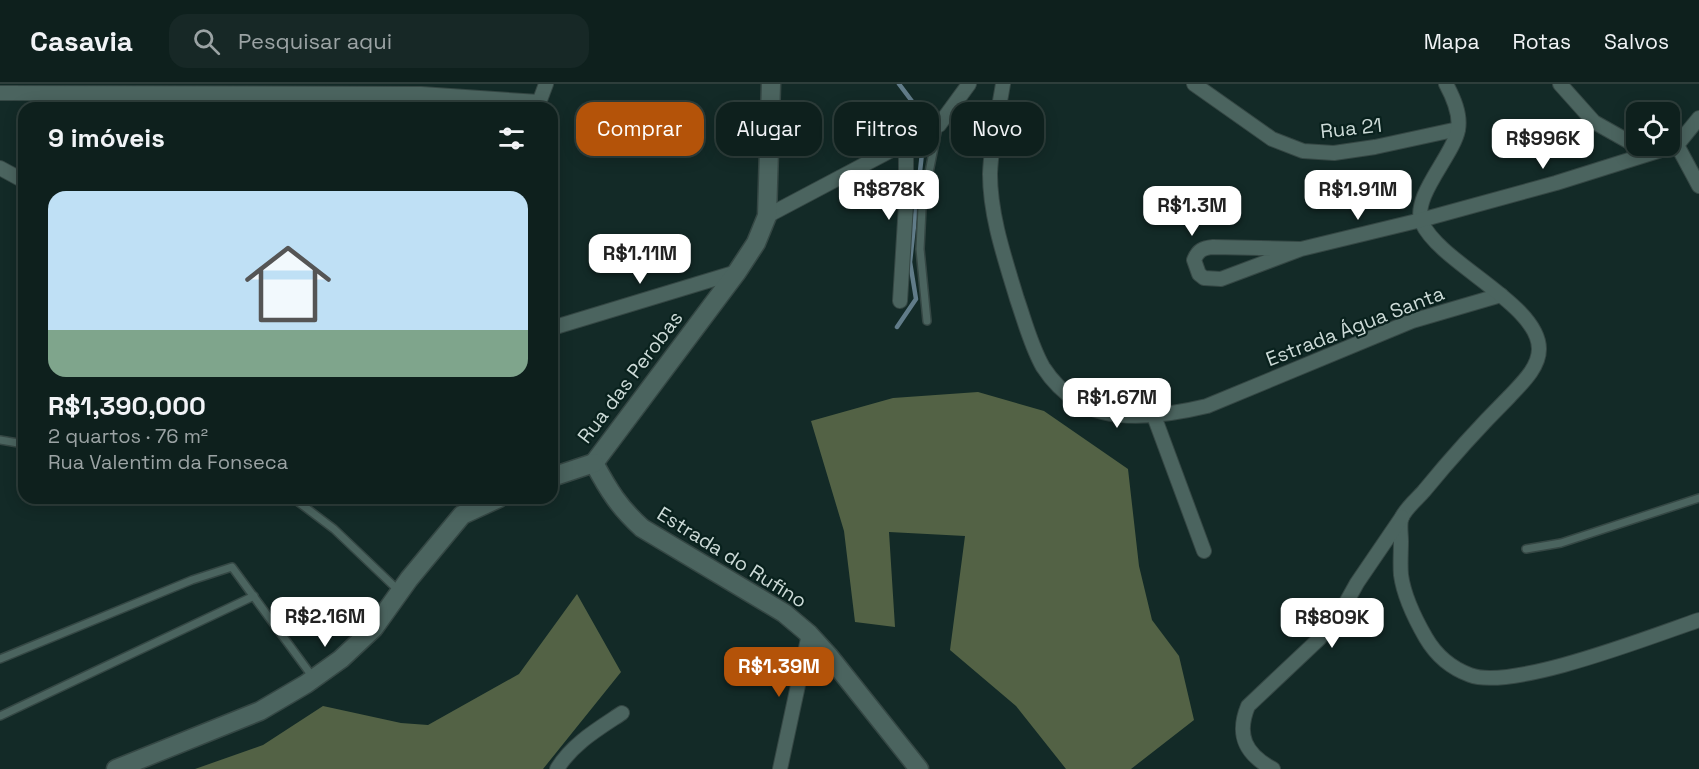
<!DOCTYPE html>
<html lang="pt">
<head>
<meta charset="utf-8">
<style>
	body { margin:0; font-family:"Space Grotesk",sans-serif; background:#172826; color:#f1f3f6; height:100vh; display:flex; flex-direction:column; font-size:22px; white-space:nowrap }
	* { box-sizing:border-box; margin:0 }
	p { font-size:20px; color:#9ba3a4 }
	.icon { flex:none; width:33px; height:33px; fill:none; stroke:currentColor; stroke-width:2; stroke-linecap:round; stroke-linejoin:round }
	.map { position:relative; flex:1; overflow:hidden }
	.drawer { position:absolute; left:18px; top:18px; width:540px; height:402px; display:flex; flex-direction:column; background:#0e201d; border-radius:18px; box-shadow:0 3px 15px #0003,0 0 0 2px #2e3e3b }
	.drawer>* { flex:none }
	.hud { position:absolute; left:576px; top:18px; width:570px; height:54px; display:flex; gap:12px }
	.tools { position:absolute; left:1626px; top:18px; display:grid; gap:12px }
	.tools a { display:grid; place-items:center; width:54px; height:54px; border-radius:12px; background:#0e201d; box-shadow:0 3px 15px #0003,0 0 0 2px #2e3e3b; font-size:30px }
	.price { position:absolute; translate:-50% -51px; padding:0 14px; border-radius:12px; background:#fff; color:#222; font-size:20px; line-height:39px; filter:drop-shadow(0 2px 3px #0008) }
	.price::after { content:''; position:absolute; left:50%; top:36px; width:18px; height:14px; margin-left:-9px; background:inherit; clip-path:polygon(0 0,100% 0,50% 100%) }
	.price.active { background:#b45309; color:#fff }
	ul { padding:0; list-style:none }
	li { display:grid; align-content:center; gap:12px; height:318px; padding:0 30px }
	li+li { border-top:2px solid #2e3e3b }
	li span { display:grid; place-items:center; height:186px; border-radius:18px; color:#555 }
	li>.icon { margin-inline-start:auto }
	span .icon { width:108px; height:108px; fill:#fffc; stroke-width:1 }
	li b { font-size:26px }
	h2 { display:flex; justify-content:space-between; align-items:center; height:72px; padding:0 30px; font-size:26px }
	.chip { padding:0 21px; border-radius:18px; background:#0e201d; box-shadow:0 3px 15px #0003,0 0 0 2px #2e3e3b; font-size:21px; line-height:54px }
	.chip.active { background:#b45309; color:#fff }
	header { display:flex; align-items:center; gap:36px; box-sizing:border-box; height:84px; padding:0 30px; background:#0e201d; border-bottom:2px solid #2e3e3b }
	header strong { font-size:28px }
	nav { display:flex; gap:33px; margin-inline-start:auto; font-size:21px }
	.search { width:420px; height:54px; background:#172826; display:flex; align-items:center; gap:15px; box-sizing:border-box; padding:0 21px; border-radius:18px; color:#9ba3a4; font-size:22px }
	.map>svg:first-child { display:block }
	.forest { fill:#536245 }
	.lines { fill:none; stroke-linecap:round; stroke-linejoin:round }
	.stream { stroke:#617c89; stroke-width:4.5 }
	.service-casing { stroke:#354744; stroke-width:10 }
	.minor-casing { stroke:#354744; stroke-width:16 }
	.tertiary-casing { stroke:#354744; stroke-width:21 }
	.service { stroke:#4b645f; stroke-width:7 }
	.minor { stroke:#4b645f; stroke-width:14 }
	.tertiary { stroke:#4b645f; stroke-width:18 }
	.labels { text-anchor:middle; stroke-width:4.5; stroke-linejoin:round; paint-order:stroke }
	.street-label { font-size:20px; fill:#ccdad7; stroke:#09211d }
</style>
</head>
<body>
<header>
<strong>Casavia</strong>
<div class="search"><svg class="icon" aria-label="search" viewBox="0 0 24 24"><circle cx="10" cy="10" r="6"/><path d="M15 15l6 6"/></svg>Pesquisar aqui</div>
<nav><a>Mapa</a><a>Rotas</a><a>Salvos</a></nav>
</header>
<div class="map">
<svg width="1699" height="685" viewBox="0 0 1699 685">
	<rect width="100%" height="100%" fill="#132a27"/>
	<g class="forest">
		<polygon points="978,308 1044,327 1128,385 1139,482 1152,536 1179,572 1194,636 1131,685 1066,685 1016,622 950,566 965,452 889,448 895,543 855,538 844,447 811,337 893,314"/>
		<polygon points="577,510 621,588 543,685 195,685 263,661 323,622 401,639 428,641 519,590"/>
	</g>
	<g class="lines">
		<g class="stream">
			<polyline points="899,0 926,36"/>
			<polyline points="897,243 916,215 910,178 923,60"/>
		</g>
		<defs>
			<g id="service">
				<polyline points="927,237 920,165 922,124 938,43"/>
				<polyline points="0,356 24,360"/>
				<polyline points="293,414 334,445 399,507"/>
				<polyline points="1526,465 1561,459 1699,414"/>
				<polyline points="0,575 192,496 232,483 312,592"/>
				<polyline points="0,632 254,512"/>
			</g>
			<g id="minor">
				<path d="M1003,0C998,30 991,60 990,90C990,132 1005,175 1017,215C1025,238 1031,262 1043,283C1052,297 1064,309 1078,318C1113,340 1170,331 1207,322L1412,237L1501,211"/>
				<polyline points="1194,0 1272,55 1303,67 1334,69 1375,63 1458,45"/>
				<path d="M1446,0C1453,13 1461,30 1458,46C1453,72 1411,113 1422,139C1441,180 1539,220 1539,265C1539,284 1521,300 1509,313C1479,343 1451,374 1424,407C1418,414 1406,424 1402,433C1399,439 1401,450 1401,457C1401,468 1400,480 1401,491C1404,513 1415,535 1426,554C1436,571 1451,584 1470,591C1512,607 1652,552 1699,536"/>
				<polyline points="1560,0 1594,38 1649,69"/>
				<polyline points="0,9 421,10 539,18"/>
				<polyline points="537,24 546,0"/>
				<polyline points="1699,34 1677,61 1699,102"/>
				<polyline points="0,84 24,97"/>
				<polyline points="767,132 939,41 969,0"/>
				<path d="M1301,165L1213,163C1203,164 1198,166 1194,176L1199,190L1204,194L1221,195L1301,165L1421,136L1556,99L1677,61"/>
				<polyline points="900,217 906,120 906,58"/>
				<polyline points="552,244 737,188"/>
				<polyline points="1154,332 1204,467"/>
				<path d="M557,685C572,660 598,645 622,629"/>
				<polyline points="780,685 809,550"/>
				<path d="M1273,685C1245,670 1236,651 1248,622L1319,555L1342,526L1357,499L1402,433"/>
			</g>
			<g id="tertiary">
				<path d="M594,379C609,407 619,423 642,444L784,529L809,550L829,572L919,685"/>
				<polyline points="594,379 737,188 756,159 767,132 771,0"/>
				<polyline points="552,393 594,379"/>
				<polyline points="116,685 260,627 306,600 341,575 374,544 409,495 462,431 499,414"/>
			</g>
		</defs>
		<use href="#service" class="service-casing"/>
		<use href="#minor" class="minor-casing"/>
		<use href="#tertiary" class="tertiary-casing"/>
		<use href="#service" class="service"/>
		<use href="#minor" class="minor"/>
		<use href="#tertiary" class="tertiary"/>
	</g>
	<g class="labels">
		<g class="street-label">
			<text transform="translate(1351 44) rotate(-6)" y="7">Rua 21</text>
			<text transform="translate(1355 242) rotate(-21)" y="7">Estrada Água Santa</text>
			<text transform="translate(630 293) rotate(-53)" y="7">Rua das Perobas</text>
			<text transform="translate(732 473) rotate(32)" y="7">Estrada do Rufino</text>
		</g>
	</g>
</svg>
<div class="tools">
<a><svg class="icon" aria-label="locate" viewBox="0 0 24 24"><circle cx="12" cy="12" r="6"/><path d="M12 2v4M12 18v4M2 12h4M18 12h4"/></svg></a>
</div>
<b class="price" style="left:1543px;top:86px">R$996K</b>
<b class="price" style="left:889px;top:137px">R$878K</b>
<b class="price" style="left:1358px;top:137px">R$1.91M</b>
<b class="price" style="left:1192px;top:153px">R$1.3M</b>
<b class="price" style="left:640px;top:201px">R$1.11M</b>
<b class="price" style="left:1117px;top:345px">R$1.67M</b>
<b class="price" style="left:325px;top:564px">R$2.16M</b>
<b class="price" style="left:1332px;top:565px">R$809K</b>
<b class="price active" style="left:779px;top:614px">R$1.39M</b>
<div class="hud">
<a class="chip active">Comprar</a>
<a class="chip">Alugar</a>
<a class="chip">Filtros</a>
<a class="chip">Novo</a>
</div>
<section class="drawer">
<h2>9 imóveis<svg class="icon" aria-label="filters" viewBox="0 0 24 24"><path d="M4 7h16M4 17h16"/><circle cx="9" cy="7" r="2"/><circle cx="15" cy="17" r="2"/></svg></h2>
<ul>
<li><span style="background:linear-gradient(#bfe0f5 75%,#7fa58c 0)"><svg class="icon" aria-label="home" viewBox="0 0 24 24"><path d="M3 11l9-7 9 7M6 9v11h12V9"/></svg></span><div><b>R$1,390,000</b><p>2 quartos · 76 m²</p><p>Rua Valentim da Fonseca</p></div></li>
</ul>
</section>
</div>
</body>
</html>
